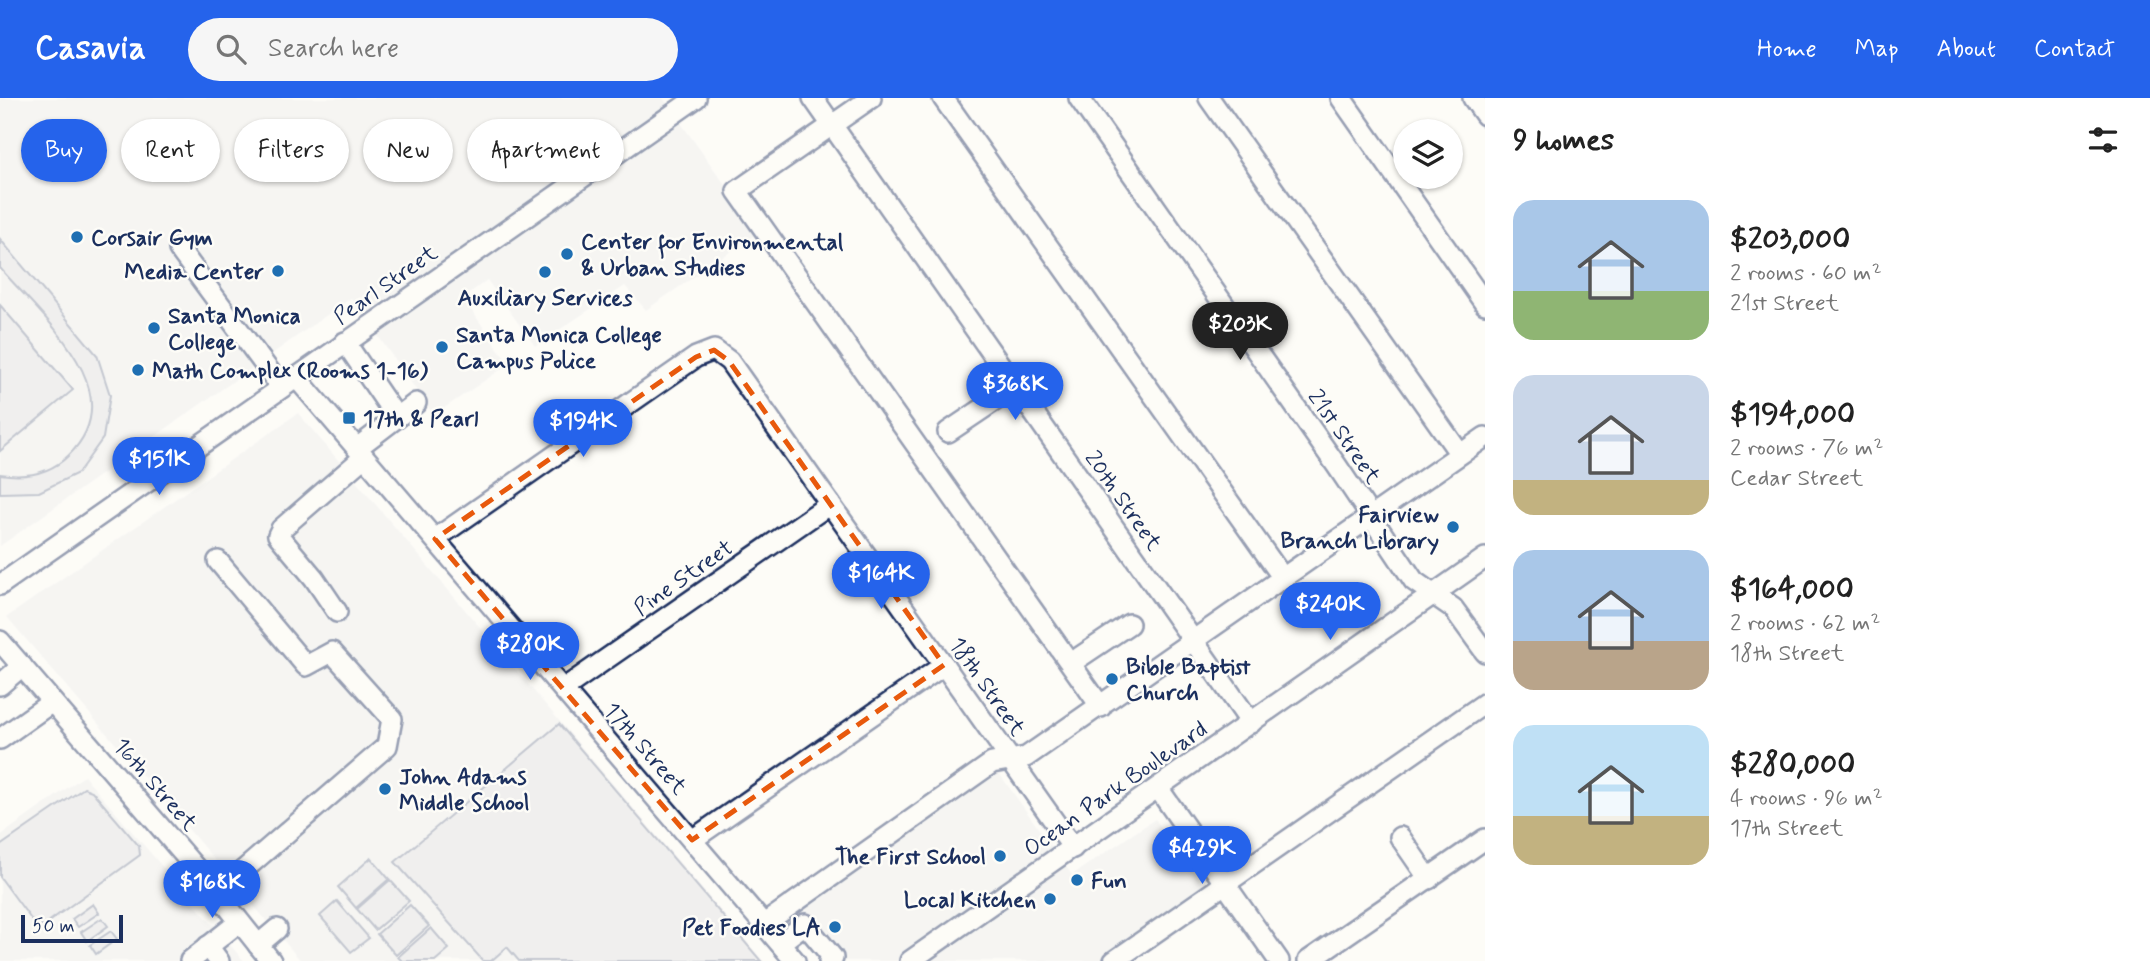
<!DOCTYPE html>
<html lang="en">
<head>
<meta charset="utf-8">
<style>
	body { margin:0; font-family:Mynerve,sans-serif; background:#f6f6f6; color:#222; height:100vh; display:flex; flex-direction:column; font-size:26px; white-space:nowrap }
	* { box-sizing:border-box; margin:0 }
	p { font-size:23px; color:#767676 }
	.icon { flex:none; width:38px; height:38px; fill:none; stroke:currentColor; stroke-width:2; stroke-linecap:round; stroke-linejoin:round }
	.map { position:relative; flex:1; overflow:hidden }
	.details { display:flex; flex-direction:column; background:#fff; width:665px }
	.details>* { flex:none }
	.hud { position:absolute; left:21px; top:21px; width:665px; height:63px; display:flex; gap:14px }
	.tools { position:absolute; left:1393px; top:21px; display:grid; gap:14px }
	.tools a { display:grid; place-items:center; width:70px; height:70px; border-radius:50%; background:#fff; box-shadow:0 2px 5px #0004; font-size:35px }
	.scale { position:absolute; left:21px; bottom:18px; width:102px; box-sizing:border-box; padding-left:7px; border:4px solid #1b2f5e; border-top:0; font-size:19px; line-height:24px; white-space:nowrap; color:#1b2f5e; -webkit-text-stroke:5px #fdfcf7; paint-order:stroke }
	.price { position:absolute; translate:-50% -60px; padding:0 16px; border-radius:24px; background:#2563eb; color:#fff; font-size:23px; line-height:46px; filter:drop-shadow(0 2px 4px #0008) }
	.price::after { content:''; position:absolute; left:50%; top:42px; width:21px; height:16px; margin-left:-10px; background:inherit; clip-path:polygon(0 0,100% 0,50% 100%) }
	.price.on { background:#222; color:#fff }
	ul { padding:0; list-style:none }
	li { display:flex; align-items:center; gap:21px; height:175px; padding:0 28px }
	li span { display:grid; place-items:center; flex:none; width:196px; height:140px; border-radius:21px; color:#555 }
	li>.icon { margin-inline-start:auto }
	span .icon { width:84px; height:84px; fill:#fffc; stroke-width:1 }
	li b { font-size:30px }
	h2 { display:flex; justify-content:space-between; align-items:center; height:84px; padding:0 28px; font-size:30px }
	.chip { padding:0 24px; border-radius:32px; background:#fff; box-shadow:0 2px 5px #0004; font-size:24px; line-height:63px }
	.chip.on { background:#2563eb; color:#fff }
	header { display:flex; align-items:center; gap:42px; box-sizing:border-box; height:98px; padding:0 35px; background:#2563eb; color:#fff }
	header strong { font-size:33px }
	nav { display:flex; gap:38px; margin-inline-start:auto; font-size:24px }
	.search { width:490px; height:63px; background:#f6f6f6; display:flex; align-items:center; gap:18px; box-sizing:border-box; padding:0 24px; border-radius:38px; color:#767676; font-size:26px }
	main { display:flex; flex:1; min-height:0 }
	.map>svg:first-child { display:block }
	.built { fill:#edeeec }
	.green { fill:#e0e1e3; stroke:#7e88a0; stroke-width:2 }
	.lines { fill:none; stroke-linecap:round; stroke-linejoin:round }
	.minor-casing { stroke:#1b2f5e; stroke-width:24 }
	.minor { stroke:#fdfcf7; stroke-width:19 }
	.marked { fill:none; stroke:#e8590c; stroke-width:5; stroke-dasharray:14 9; stroke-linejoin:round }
	.poi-dot { fill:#1f6fb2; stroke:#fdfcf7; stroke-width:2.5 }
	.labels { text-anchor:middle; stroke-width:5; stroke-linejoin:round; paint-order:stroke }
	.poi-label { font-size:23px; font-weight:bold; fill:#1b2f5e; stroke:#fdfcf7; text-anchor:start }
	.street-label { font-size:23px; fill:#1b2f5e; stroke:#fdfcf7 }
</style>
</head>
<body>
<header>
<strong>Casavia</strong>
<div class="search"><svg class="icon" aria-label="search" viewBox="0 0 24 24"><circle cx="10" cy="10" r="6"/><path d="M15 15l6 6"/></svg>Search here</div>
<nav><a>Home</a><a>Map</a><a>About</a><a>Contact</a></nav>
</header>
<main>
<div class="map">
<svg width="1485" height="863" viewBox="0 0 1485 863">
	<rect width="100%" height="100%" fill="#fdfcf7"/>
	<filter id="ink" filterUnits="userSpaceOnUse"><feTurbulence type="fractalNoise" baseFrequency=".0143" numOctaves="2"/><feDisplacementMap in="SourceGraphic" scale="14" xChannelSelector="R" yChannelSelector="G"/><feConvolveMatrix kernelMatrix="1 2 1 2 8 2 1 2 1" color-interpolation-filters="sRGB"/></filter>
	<g filter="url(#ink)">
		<g class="built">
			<polygon points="0,0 663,0 759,134 646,212 625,188 535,248 487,182 463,200 509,266 434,317 351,200 0,448"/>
			<polygon points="298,315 763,863 301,863 7,519"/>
			<polygon points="996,671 1072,777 1155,721 1205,790 1102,863 822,863 784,819"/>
			<polygon points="84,678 244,863 0,863 0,738"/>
		</g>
		<g class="green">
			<path d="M0,141L97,257L110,297L103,340L78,375L39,394L0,395V376C25,380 50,376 69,357C134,293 40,217 0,170Z"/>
			<polygon points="0,207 73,292 0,353"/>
			<polygon points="559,626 761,863 519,863 507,849 491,863 483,863 395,764"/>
			<polygon points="84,690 92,693 139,748 140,757 44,827 36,828 0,779 0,748"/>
			<polygon points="371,760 389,781 356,810 338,789"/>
			<polygon points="390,782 409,803 375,832 357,811"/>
			<polygon points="337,803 369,840 351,854 320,818"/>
			<polygon points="93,806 99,815 78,829 72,821"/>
			<polygon points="410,807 429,828 396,857 377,836"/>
			<polygon points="102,820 108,828 87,843 81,834"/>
			<polygon points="431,830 449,851 435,863 402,863 398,859"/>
			<polygon points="111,833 117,841 96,856 90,847"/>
		</g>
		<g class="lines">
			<defs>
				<g id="minor">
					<polyline points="813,0 1251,625"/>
					<polyline points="871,0 737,93 1101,609"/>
					<polyline points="943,0 1283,480"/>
					<polyline points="1079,0 1337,368 1414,483 1453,510 1485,554"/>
					<polyline points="1209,0 1460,356"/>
					<polyline points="1341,0 1485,206"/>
					<polyline points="1473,0 1485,17"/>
					<polyline points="179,151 281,289"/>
					<polyline points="345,244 397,320"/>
					<polyline points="296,279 795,863"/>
					<polyline points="948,334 1015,289"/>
					<polyline points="357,350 416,305"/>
					<polyline points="435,441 696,259 714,252 729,263 1073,750"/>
					<polyline points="0,487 696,0"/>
					<polyline points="337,514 314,480 278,437 281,431 364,359"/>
					<polyline points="0,543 217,795 271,863"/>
					<polyline points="1071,565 1129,526"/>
					<polyline points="0,587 22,568"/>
					<polyline points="563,591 830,406"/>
					<polyline points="0,641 52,604"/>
					<polyline points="1158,690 1279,863"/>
					<polyline points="1400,739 1429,781"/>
					<polyline points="692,742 944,567"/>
					<polyline points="217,795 387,648 392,621 332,554 306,568 218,463"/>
					<polyline points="764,826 992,665 1026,659 1485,339"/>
					<polyline points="780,845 805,826 833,860 829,863"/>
					<polyline points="258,847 277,831"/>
					<polyline points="208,848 219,863"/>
					<polyline points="190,863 239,824"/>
					<polyline points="910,863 1485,460"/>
					<polyline points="1114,863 1485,605"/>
					<polyline points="1308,863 1485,741"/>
				</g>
			</defs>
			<use href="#minor" class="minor-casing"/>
			<use href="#minor" class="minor"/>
		</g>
	</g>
	<path d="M0 0H1485V863H0ZM714,252L729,263L944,567L692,742L435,441L696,259Z" fill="#fdfcf7" fill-opacity=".55" fill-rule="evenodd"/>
	<path class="marked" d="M714,252L729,263L944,567L692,742L435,441L696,259Z"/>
	<g class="poi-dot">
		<circle cx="77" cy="139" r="7"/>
		<circle cx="567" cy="156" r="7"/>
		<circle cx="278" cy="173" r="7"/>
		<circle cx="545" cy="174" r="7"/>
		<circle cx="154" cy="230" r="7"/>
		<circle cx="442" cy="249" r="7"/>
		<circle cx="138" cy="272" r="7"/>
		<rect x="342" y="313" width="14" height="14" rx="3.5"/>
		<circle cx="1453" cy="429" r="7"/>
		<circle cx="1112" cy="581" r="7"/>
		<circle cx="385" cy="691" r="7"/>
		<circle cx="1000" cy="758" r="7"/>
		<circle cx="1077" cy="782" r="7"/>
		<circle cx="1050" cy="801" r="7"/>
		<circle cx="835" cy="829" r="7"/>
	</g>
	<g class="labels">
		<g class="poi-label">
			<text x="91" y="147">Corsair Gym</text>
			<text x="581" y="151">Center for Environmental<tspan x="581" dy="26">&amp; Urban Studies</tspan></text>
			<text x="264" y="181" text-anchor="end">Media Center</text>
			<text x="545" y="207" text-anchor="middle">Auxiliary Services</text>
			<text x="168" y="225">Santa Monica<tspan x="168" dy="26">College</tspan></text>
			<text x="456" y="244">Santa Monica College<tspan x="456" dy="26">Campus Police</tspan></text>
			<text x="152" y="280">Math Complex (Rooms 1-16)</text>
			<text x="363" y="328">17th &amp; Pearl</text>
			<text x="1439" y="424" text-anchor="end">Fairview<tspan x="1439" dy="26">Branch Library</tspan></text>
			<text x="1126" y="576">Bible Baptist<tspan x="1126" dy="26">Church</tspan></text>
			<text x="399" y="686">John Adams<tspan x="399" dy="26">Middle School</tspan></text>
			<text x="986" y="766" text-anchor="end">The First School</text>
			<text x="1091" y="790">Fun</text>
			<text x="1036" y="809" text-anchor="end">Local Kitchen</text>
			<text x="821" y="837" text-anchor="end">Pet Foodies LA</text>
		</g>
		<g class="street-label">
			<text transform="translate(385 186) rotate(-35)" y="8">Pearl Street</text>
			<text transform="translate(1345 338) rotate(55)" y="8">21st Street</text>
			<text transform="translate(1124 402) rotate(55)" y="8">20th Street</text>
			<text transform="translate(683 479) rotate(-35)" y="8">Pine Street</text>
			<text transform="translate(988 588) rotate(55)" y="8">18th Street</text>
			<text transform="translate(646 650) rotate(49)" y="8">17th Street</text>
			<text transform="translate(156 686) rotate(49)" y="8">16th Street</text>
			<text transform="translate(1115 690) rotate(-35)" y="8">Ocean Park Boulevard</text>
		</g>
	</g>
</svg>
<div class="tools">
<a><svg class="icon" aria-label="layers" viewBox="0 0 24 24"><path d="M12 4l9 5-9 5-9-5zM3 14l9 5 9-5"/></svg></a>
</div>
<div class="scale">50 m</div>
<b class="price on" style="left:1240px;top:264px">$203K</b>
<b class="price" style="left:1015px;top:324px">$368K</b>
<b class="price" style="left:583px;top:361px">$194K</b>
<b class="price" style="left:159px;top:399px">$151K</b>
<b class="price" style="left:881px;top:513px">$164K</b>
<b class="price" style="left:1330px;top:544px">$240K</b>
<b class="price" style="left:530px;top:584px">$280K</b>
<b class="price" style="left:1202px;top:788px">$429K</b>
<b class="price" style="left:212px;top:822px">$168K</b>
<div class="hud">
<a class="chip on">Buy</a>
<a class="chip">Rent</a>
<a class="chip">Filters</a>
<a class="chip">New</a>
<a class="chip">Apartment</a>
</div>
</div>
<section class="details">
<h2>9 homes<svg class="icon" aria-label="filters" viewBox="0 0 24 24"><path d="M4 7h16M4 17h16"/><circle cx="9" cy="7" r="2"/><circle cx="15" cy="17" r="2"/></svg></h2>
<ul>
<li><span style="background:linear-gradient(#a9c7e8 65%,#8fb573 0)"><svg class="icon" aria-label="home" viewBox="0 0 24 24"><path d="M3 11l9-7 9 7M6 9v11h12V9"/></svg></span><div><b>$203,000</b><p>2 rooms · 60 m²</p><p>21st Street</p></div></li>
<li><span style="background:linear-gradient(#c9d6e8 75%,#c2b280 0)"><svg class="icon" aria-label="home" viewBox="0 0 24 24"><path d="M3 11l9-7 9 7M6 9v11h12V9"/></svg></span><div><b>$194,000</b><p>2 rooms · 76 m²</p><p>Cedar Street</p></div></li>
<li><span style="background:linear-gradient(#a9c7e8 65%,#b9a48a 0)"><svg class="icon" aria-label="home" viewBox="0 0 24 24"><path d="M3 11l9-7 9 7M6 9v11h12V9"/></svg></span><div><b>$164,000</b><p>2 rooms · 62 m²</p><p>18th Street</p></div></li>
<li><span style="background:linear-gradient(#bfe0f5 65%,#c2b280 0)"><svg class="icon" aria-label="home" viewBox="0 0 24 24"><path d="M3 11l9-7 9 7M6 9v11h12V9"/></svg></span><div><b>$280,000</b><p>4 rooms · 96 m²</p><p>17th Street</p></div></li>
</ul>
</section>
</main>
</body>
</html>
